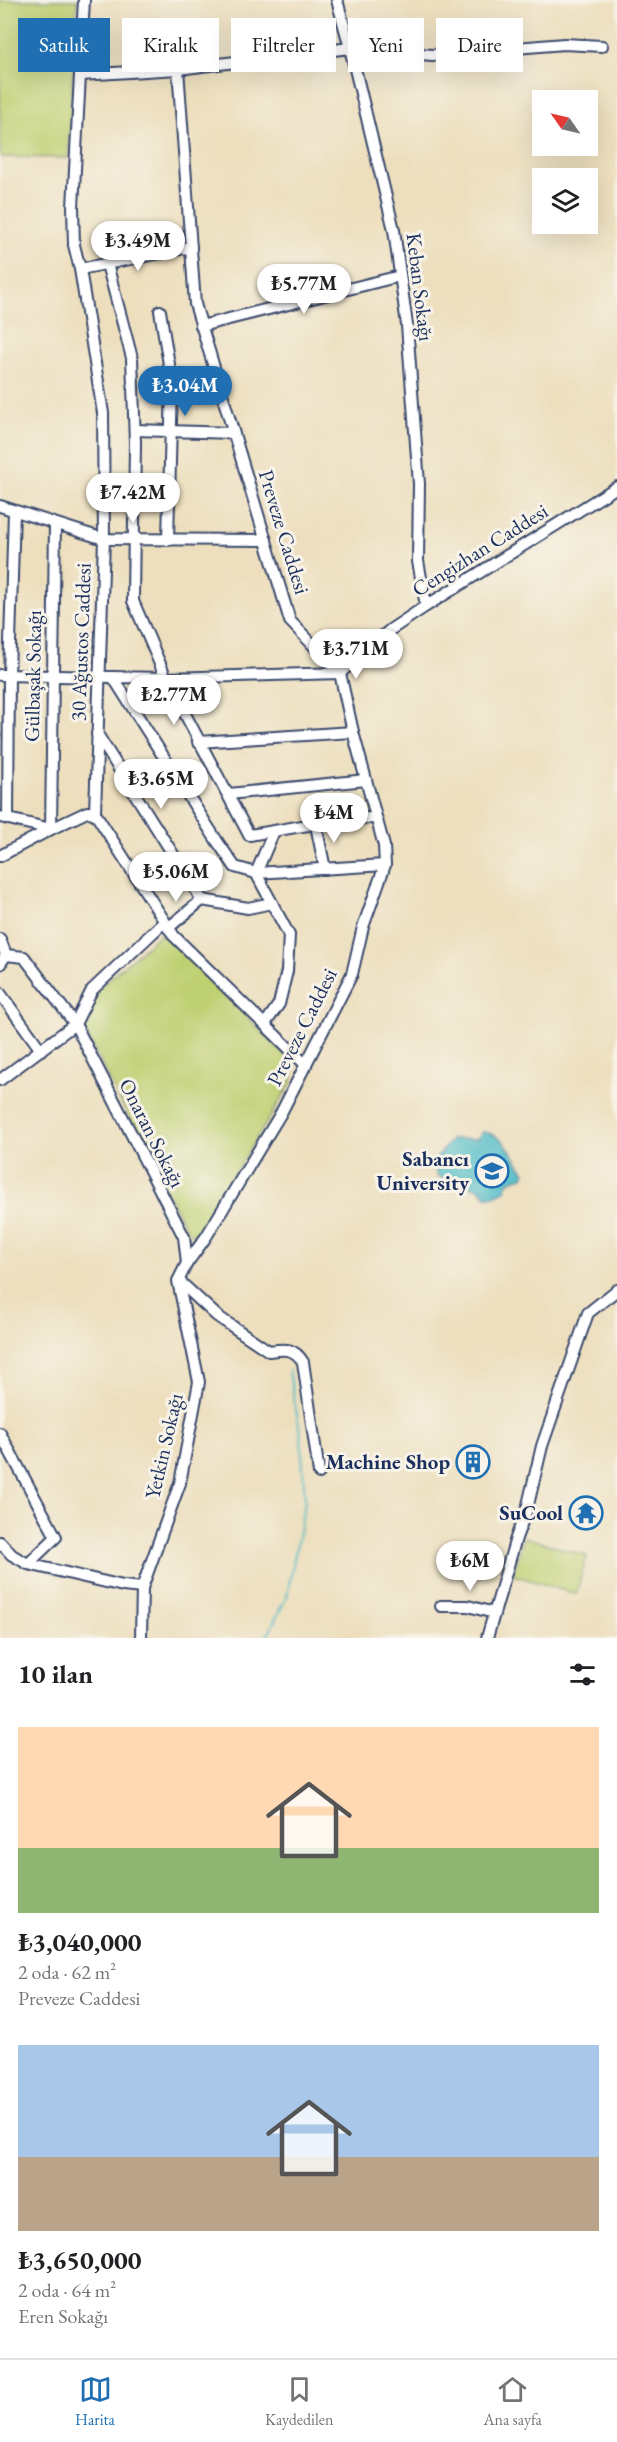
<!DOCTYPE html>
<html lang="tr">
<head>
<meta charset="utf-8">
<style>
	body { margin:0; font-family:"EB Garamond",serif; background:#f6f6f6; color:#202124; height:100vh; display:flex; flex-direction:column; font-size:22px; white-space:nowrap }
	* { box-sizing:border-box; margin:0 }
	p { font-size:20px; color:#757577 }
	.icon { flex:none; width:33px; height:33px; fill:none; stroke:currentColor; stroke-width:2; stroke-linecap:round; stroke-linejoin:round }
	.map { position:relative; height:1638px; overflow:hidden }
	.sheet { display:flex; flex-direction:column; background:#fff; flex:1 }
	.sheet>* { flex:none }
	.hud { position:absolute; left:18px; top:18px; width:582px; height:54px; display:flex; gap:12px }
	.needle { width:39px; rotate:304deg }
	.controls { position:absolute; left:532px; top:90px; display:grid; gap:12px }
	.controls a { display:grid; place-items:center; width:66px; height:66px; border-radius:0px; background:#fff; box-shadow:0 6px 24px #0002; font-size:30px }
	.price { position:absolute; translate:-50% -51px; padding:0 14px; border-radius:21px; background:#fff; color:#222; font-size:20px; line-height:39px; filter:drop-shadow(0 2px 3px #0008) }
	.price::after { content:''; position:absolute; left:50%; top:36px; width:18px; height:14px; margin-left:-9px; background:inherit; clip-path:polygon(0 0,100% 0,50% 100%) }
	.price.selected { background:#1f6fb2; color:#fff }
	ul { padding:0; list-style:none }
	li { display:grid; align-content:center; gap:12px; height:318px; padding:0 18px }
	li span { display:grid; place-items:center; height:186px; border-radius:0px; color:#555 }
	li>.icon { margin-inline-start:auto }
	span .icon { width:108px; height:108px; fill:#fffc; stroke-width:1 }
	li b { font-size:26px }
	h2 { display:flex; justify-content:space-between; align-items:center; height:72px; padding:0 18px; font-size:26px }
	.chip { padding:0 21px; border-radius:0px; background:#fff; box-shadow:0 6px 24px #0002; font-size:21px; line-height:54px }
	.chip.selected { background:#1f6fb2; color:#fff }
	.dock { display:flex; justify-content:space-around; align-items:center; height:84px; border-top:2px solid #e0e0e0; background:#fff; font-size:16px; color:#757577 }
	.dock a { display:grid; justify-items:center; gap:3px }
	.dock .selected { color:#1f6fb2 }
	.map>svg:first-child { display:block }
	.green { fill:#bfd072; stroke:#6d8068; stroke-width:1.5 }
	.water { fill:#4dbbc6; stroke:#347592; stroke-width:1.5 }
	.lines { fill:none; stroke-linecap:round; stroke-linejoin:round }
	.stream { stroke:#4dbbc6; stroke-width:2 }
	.minor-casing { stroke:#3a496c; stroke-width:14 }
	.minor { stroke:#fff; stroke-width:10 }
	.labels { text-anchor:middle; stroke-width:6; stroke-linejoin:round; paint-order:stroke }
	.street-label { font-size:21px; fill:#1b2f5e; stroke:#f7f3e8 }
	.poi-label { font-size:21px; font-weight:bold; fill:#1b2f5e; stroke:#f7f3e8; text-anchor:end }
</style>
</head>
<body>
<div class="map">
<svg width="617" height="1638" viewBox="0 0 617 1638">
	<rect width="100%" height="100%" fill="#f7f3e8"/>
	<filter id="ink" filterUnits="userSpaceOnUse"><feTurbulence type="fractalNoise" baseFrequency=".0167" numOctaves="2"/><feDisplacementMap in="SourceGraphic" scale="12" xChannelSelector="R" yChannelSelector="G"/><feConvolveMatrix kernelMatrix="1 2 1 2 8 2 1 2 1" color-interpolation-filters="sRGB"/></filter>
	<filter id="wash" filterUnits="userSpaceOnUse"><feTurbulence type="fractalNoise" baseFrequency=".008" numOctaves="4" result="noise"/><feDisplacementMap in="SourceGraphic" scale="24" xChannelSelector="R" yChannelSelector="G"/><feGaussianBlur stdDeviation="1.35" result="paint"/><feColorMatrix in="noise" values="0 0 0 0 0 0 0 0 0 0 0 0 0 0 0 0 0 1.4 0 .05"/><feComposite in="paint" operator="in"/></filter>
	<g filter="url(#wash)">
		<rect width="100%" height="100%" fill="#eddfbe"/>
		<g class="green">
			<polygon points="0,0 77,0 68,158 0,157"/>
			<polygon points="159,935 165,935 293,1063 292,1082 197,1234 188,1233 81,1024 94,992"/>
			<polygon points="524,1537 587,1556 576,1594 513,1575"/>
		</g>
		<path class="water" d="M483,1132C506,1134 511,1156 525,1172L523,1177L510,1181L506,1186L507,1190L494,1196H486L480,1189L463,1184C456,1187 448,1192 442,1185L445,1180L437,1175L433,1162L452,1139H476Z"/>
		<g class="lines">
			<polyline class="stream" points="266,1638 287,1596 305,1501 301,1437 289,1371"/>
		</g>
	</g>
	<g filter="url(#ink)">
		<g class="lines">
			<defs>
				<g id="minor">
					<polyline points="84,0 73,207 74,245 80,269 103,413 104,539 95,813 174,936 306,1065"/>
					<polyline points="337,0 350,48 432,55 564,44 602,46"/>
					<polyline points="81,75 178,69 350,48 394,230 407,325 419,484 418,561 426,606"/>
					<path d="M107,264L132,358L135,443L133,601L166,678L249,835C291,829 333,818 375,818"/>
					<polyline points="80,269 191,247"/>
					<polyline points="160,311 172,382 168,540"/>
					<polyline points="201,326 400,276"/>
					<polyline points="135,430 233,433"/>
					<polyline points="0,506 104,539 266,540"/>
					<polyline points="0,675 166,678 340,673 390,630 426,606 617,487"/>
					<polyline points="113,677 217,841 235,867 256,873 289,935 287,971 279,1004 265,1024"/>
					<polyline points="97,734 202,900 248,908 272,903"/>
					<polyline points="198,742 353,732"/>
					<polyline points="229,794 366,780"/>
					<polyline points="0,817 51,829 87,812 95,813"/>
					<polyline points="8,819 9,675 14,511"/>
					<polyline points="316,825 325,869"/>
					<polyline points="274,831 256,873 385,865"/>
					<polyline points="0,856 51,829 55,524"/>
					<polyline points="168,928 202,900"/>
					<polyline points="0,939 6,955 0,964"/>
					<polyline points="6,955 24,957 75,1024 184,1237 187,1263"/>
					<polyline points="0,993 41,1050"/>
					<polyline points="0,1080 75,1024 92,990 164,922"/>
					<path d="M179,1281L217,1316L269,1351C284,1349 294,1347 303,1362L319,1473"/>
					<polyline points="0,1433 56,1537 28,1564"/>
					<polyline points="0,1542 12,1555 28,1564 123,1586 142,1588"/>
					<polyline points="441,1606 468,1606 494,1613"/>
					<polyline points="141,1638 142,1588 180,1483 199,1382 178,1281 187,1263 206,1237 281,1113 352,974 363,927 385,865 384,846 353,732 340,673 290,621 195,304 178,69"/>
					<polyline points="487,1638 516,1538 527,1509 542,1446 588,1313 617,1290"/>
				</g>
			</defs>
			<use href="#minor" class="minor-casing"/>
			<use href="#minor" class="minor"/>
		</g>
	</g>
	<defs>
		<symbol id="university-ring" viewBox="-11 -11 22 22"><circle r="9.5" fill="#f7f3e8" stroke="#1f6fb2" stroke-width="1.5"/><path d="M0-5L7-2L0 1L-7-2ZM-4 1L0 2.5L4 1V4Q0 6-4 4Z" fill="#1f6fb2"/></symbol>
		<symbol id="building-ring" viewBox="-11 -11 22 22"><circle r="9.5" fill="#f7f3e8" stroke="#1f6fb2" stroke-width="1.5"/><path d="M-4-6H4V6H1V3H-1V6H-4ZM-2.5-4.3h1.7v1.8h-1.7ZM.8-4.3h1.7v1.8H.8ZM-2.5-1h1.7V.8h-1.7ZM.8-1h1.7V.8H.8Z" fill="#1f6fb2"/></symbol>
		<symbol id="temple-ring" viewBox="-11 -11 22 22"><circle r="9.5" fill="#f7f3e8" stroke="#1f6fb2" stroke-width="1.5"/><path d="M0-6L5-2H3V0L6.5 2.5H4V6H1.5V3h-3V6H-4V2.5H-6.5L-3 0V-2H-5Z" fill="#1f6fb2"/></symbol>
	</defs>
	<g fill-rule="evenodd">
		<use href="#university-ring" x="473" y="1152" width="38" height="38"/>
		<use href="#building-ring" x="454" y="1443" width="38" height="38"/>
		<use href="#temple-ring" x="567" y="1494" width="38" height="38"/>
	</g>
	<g class="labels">
		<g class="street-label">
			<text transform="translate(420 287) rotate(83)" y="7">Keban Sokağı</text>
			<text transform="translate(284 532) rotate(73)" y="7">Preveze Caddesi</text>
			<text transform="translate(480 550) rotate(-32)" y="7">Cengizhan Caddesi</text>
			<text transform="translate(81 642) rotate(-88)" y="7">30 Ağustos Caddesi</text>
			<text transform="translate(33 676) rotate(-89)" y="7">Gülbaşak Sokağı</text>
			<text transform="translate(302 1027) rotate(-63)" y="7">Preveze Caddesi</text>
			<text transform="translate(152 1133) rotate(63)" y="7">Onaran Sokağı</text>
			<text transform="translate(164 1446) rotate(-77)" y="7">Yetkin Sokağı</text>
		</g>
		<g class="poi-label">
			<text x="469" y="1166">Sabancı<tspan x="469" dy="24">University</tspan></text>
			<text x="450" y="1469">Machine Shop</text>
			<text x="563" y="1520">SuCool</text>
		</g>
	</g>
</svg>
<div class="controls">
<a><svg class="needle" viewBox="-14 -14 28 28"><path d="M0-13l5 13h-10z" fill="#e53935"/><path d="M0 13l5-13h-10z" fill="#757577"/></svg></a>
<a><svg class="icon" aria-label="layers" viewBox="0 0 24 24"><path d="M12 4l9 5-9 5-9-5zM3 14l9 5 9-5"/></svg></a>
</div>
<b class="price" style="left:138px;top:272px">₺3.49M</b>
<b class="price" style="left:304px;top:315px">₺5.77M</b>
<b class="price selected" style="left:185px;top:417px">₺3.04M</b>
<b class="price" style="left:133px;top:524px">₺7.42M</b>
<b class="price" style="left:356px;top:680px">₺3.71M</b>
<b class="price" style="left:174px;top:726px">₺2.77M</b>
<b class="price" style="left:161px;top:810px">₺3.65M</b>
<b class="price" style="left:334px;top:844px">₺4M</b>
<b class="price" style="left:176px;top:903px">₺5.06M</b>
<b class="price" style="left:470px;top:1592px">₺6M</b>
<div class="hud">
<a class="chip selected">Satılık</a>
<a class="chip">Kiralık</a>
<a class="chip">Filtreler</a>
<a class="chip">Yeni</a>
<a class="chip">Daire</a>
</div>
</div>
<section class="sheet">
<h2>10 ilan<svg class="icon" aria-label="filters" viewBox="0 0 24 24"><path d="M4 7h16M4 17h16"/><circle cx="9" cy="7" r="2"/><circle cx="15" cy="17" r="2"/></svg></h2>
<ul>
<li><span style="background:linear-gradient(#ffd9b3 65%,#8fb573 0)"><svg class="icon" aria-label="home" viewBox="0 0 24 24"><path d="M3 11l9-7 9 7M6 9v11h12V9"/></svg></span><div><b>₺3,040,000</b><p>2 oda · 62 m²</p><p>Preveze Caddesi</p></div></li>
<li><span style="background:linear-gradient(#a9c7e8 60%,#b9a48a 0)"><svg class="icon" aria-label="home" viewBox="0 0 24 24"><path d="M3 11l9-7 9 7M6 9v11h12V9"/></svg></span><div><b>₺3,650,000</b><p>2 oda · 64 m²</p><p>Eren Sokağı</p></div></li>
</ul>
</section>
<nav class="dock">
<a class="selected"><svg class="icon" aria-label="map" viewBox="0 0 24 24"><path d="M3 6l6-2 6 2 6-2v14l-6 2-6-2-6 2zM9 4v14M15 6v14"/></svg>Harita</a>
<a><svg class="icon" aria-label="saved" viewBox="0 0 24 24"><path d="M7 4h10v16l-5-4-5 4z"/></svg>Kaydedilen</a>
<a><svg class="icon" aria-label="home" viewBox="0 0 24 24"><path d="M3 11l9-7 9 7M6 9v11h12V9"/></svg>Ana sayfa</a>
</nav>
</body>
</html>
